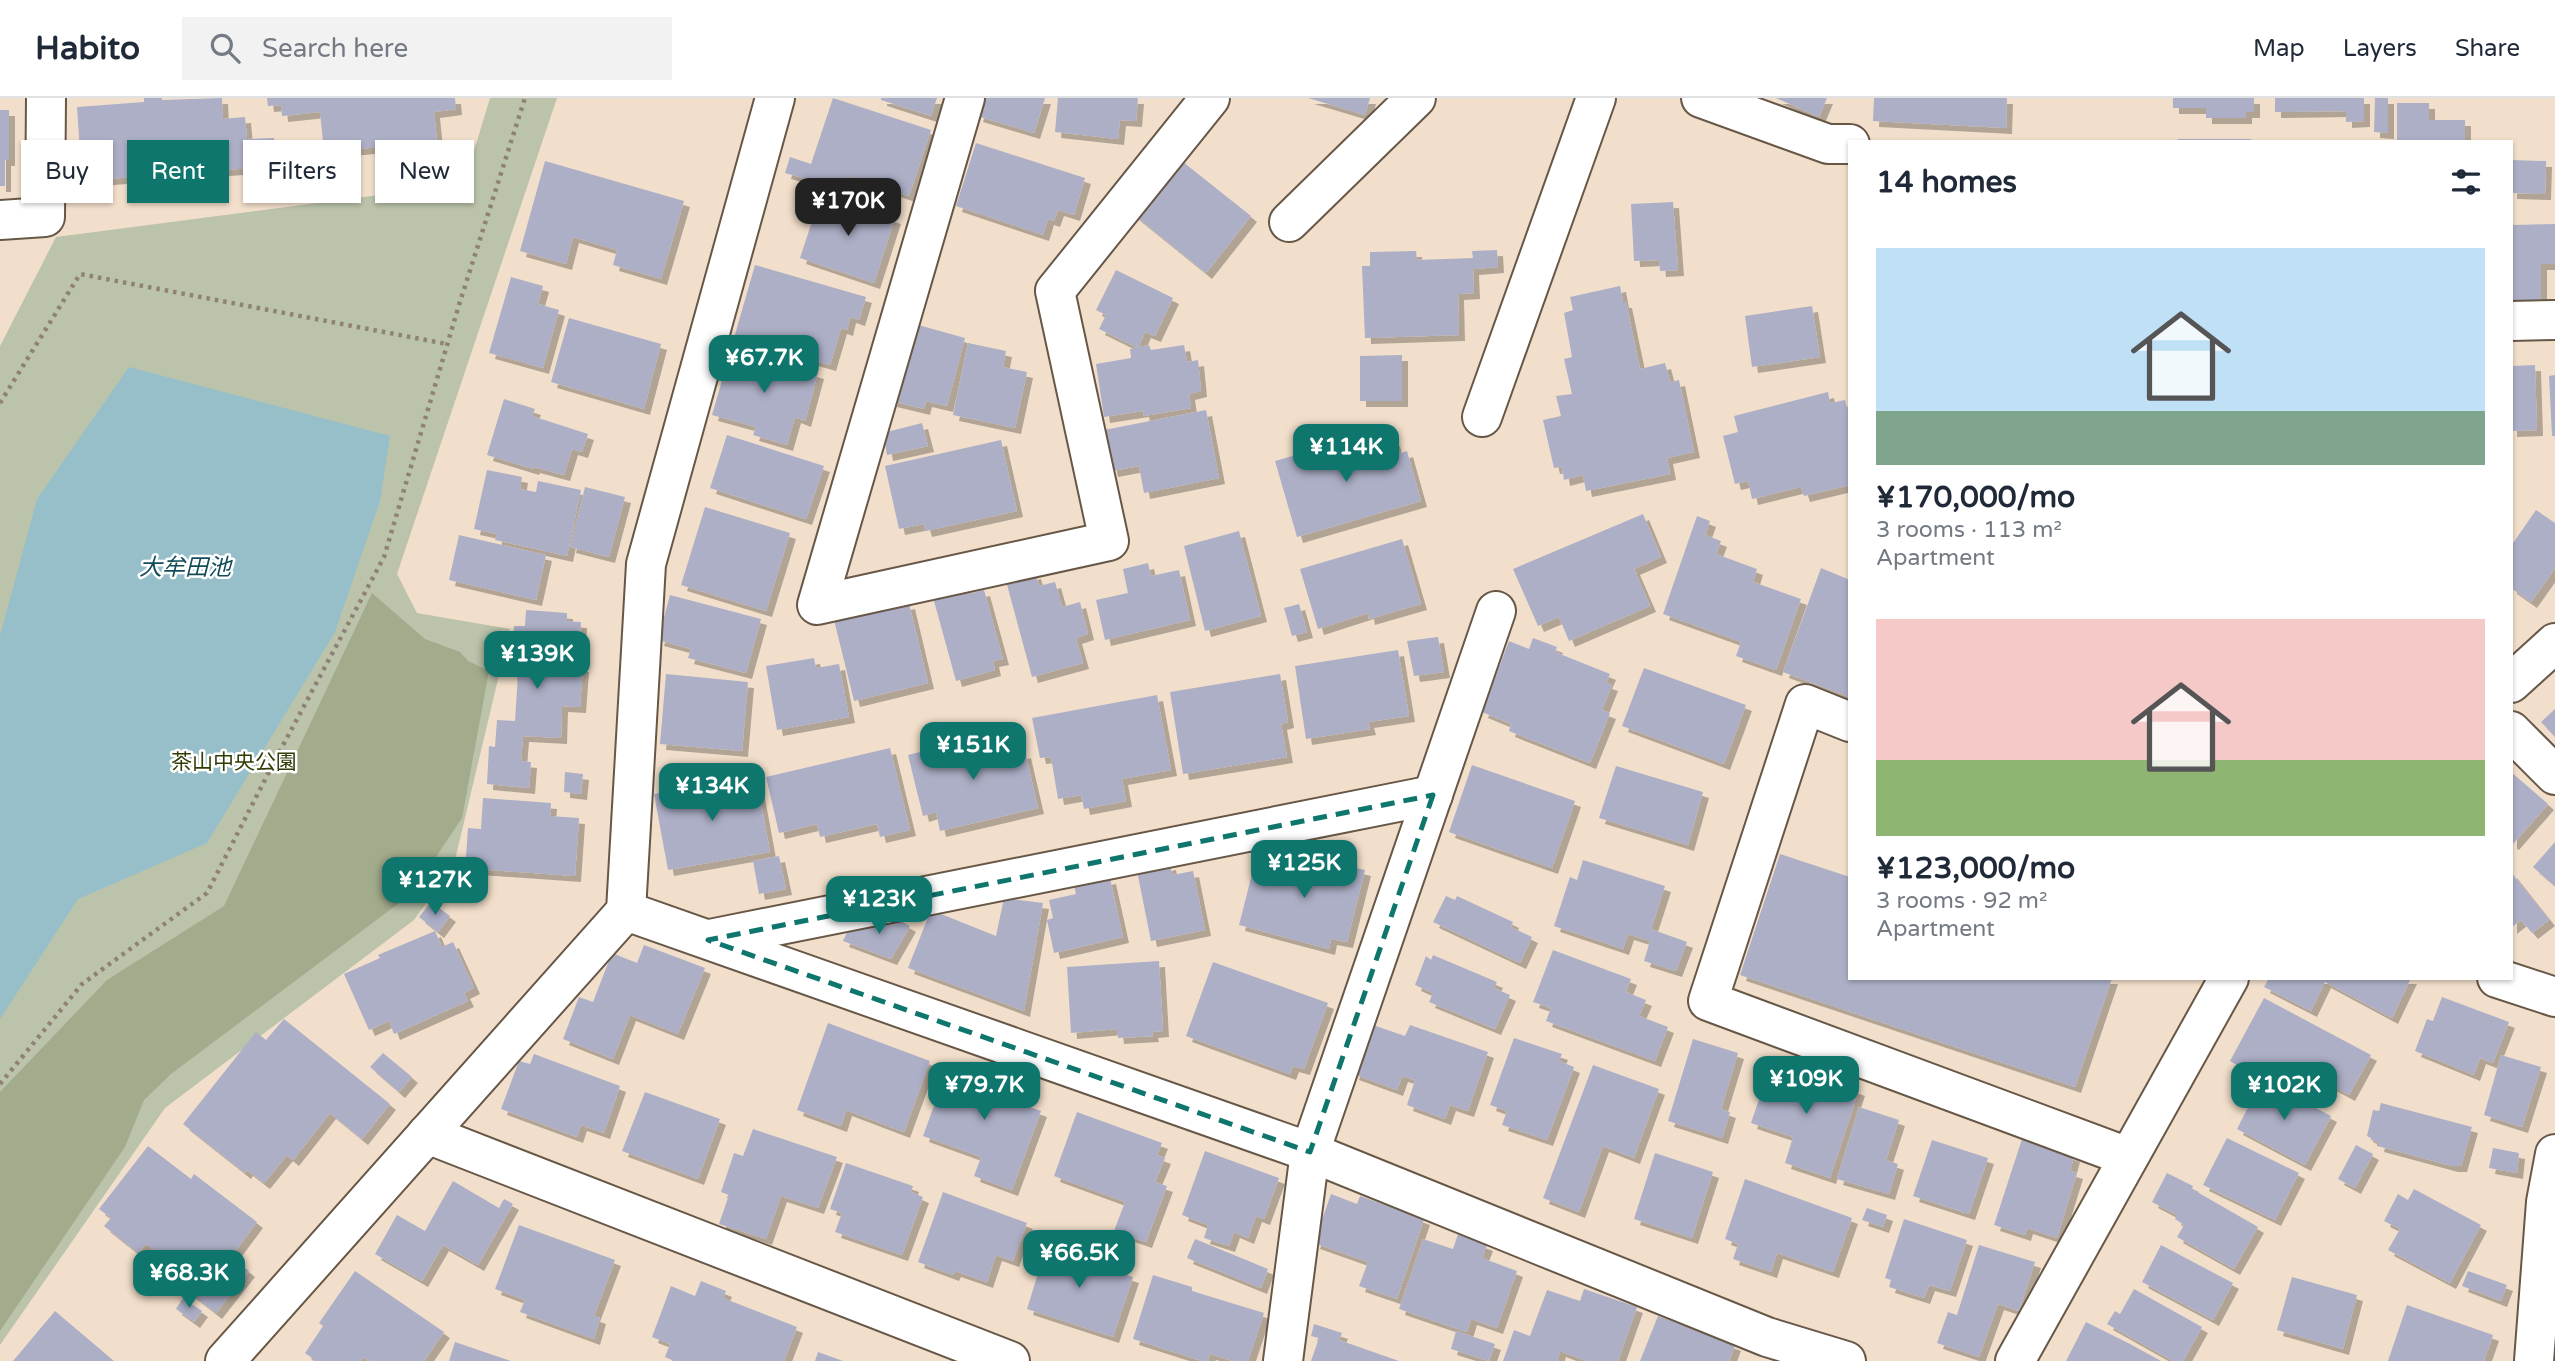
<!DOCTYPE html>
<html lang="en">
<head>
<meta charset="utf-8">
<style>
	body { margin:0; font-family:"Varela Round","Noto Sans JP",sans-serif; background:#f2f2f3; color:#1f2937; height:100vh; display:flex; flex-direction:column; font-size:26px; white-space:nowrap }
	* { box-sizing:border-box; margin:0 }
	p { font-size:23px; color:#747a83 }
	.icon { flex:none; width:38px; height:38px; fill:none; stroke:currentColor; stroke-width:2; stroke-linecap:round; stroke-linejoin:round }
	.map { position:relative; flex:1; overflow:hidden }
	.panel { position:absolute; left:1848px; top:42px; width:665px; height:840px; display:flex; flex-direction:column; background:#fff; border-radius:0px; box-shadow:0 2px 5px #0004 }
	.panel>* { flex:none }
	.banner { position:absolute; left:21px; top:42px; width:665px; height:63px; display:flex; gap:14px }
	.price { position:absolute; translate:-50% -60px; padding:0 16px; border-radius:14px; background:#0f766e; color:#fff; font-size:23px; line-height:46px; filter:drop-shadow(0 2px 4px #0008) }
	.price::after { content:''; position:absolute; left:50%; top:42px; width:21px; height:16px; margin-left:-10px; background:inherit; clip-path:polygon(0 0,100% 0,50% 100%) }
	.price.current { background:#222; color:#fff }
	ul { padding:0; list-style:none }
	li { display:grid; align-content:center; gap:14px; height:371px; padding:0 28px }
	li span { display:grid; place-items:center; height:217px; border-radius:0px; color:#555 }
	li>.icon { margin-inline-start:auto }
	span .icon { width:126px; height:126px; fill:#fffc; stroke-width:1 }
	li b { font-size:30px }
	h2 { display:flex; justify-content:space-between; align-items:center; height:84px; padding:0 28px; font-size:30px }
	.tag { padding:0 24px; border-radius:0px; background:#fff; box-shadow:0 2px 5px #0004; font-size:24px; line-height:63px }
	.tag.current { background:#0f766e; color:#fff }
	header { display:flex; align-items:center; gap:42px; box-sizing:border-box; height:98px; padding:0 35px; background:#fff; border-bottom:2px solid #e0e1e3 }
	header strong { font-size:33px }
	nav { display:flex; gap:38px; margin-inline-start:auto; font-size:24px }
	.search { width:490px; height:63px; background:#f2f2f3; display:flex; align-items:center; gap:18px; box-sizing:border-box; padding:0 24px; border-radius:0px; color:#747a83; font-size:26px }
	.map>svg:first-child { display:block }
	.green { fill:#bbc3ab }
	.forest { fill:#a2ac8c }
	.water { fill:#96bfca }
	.building { fill:#adafc7; filter:url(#shadow) }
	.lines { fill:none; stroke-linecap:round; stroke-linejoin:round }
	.minor-casing { stroke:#675746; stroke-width:42 }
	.path { stroke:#8f8274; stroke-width:4.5; stroke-dasharray:3.5 5; stroke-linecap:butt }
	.minor { stroke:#fff; stroke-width:38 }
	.marked { fill:none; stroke:#0f766e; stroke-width:5; stroke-dasharray:14 9; stroke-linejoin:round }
	.labels { text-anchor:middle; stroke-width:5; stroke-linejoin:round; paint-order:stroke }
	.park-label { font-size:21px; fill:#303d06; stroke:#fff }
	.water-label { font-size:23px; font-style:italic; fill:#114c58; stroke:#fff }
</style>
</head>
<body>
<header>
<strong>Habito</strong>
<div class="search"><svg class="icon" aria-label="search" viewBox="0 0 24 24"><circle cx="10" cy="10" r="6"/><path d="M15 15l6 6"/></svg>Search here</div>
<nav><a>Map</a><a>Layers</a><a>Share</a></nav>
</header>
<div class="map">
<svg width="2555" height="1263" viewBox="0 0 2555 1263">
	<defs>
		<filter id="shadow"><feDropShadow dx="6" dy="6" stdDeviation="0" flood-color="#0004"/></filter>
	</defs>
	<rect width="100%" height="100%" fill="#f2dfcb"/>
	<polygon class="green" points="490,0 557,0 397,476 417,515 510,531 454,766 414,822 165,1010 0,1247 0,248 56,139 464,86"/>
	<polygon class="forest" points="372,495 425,541 460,554 468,563 489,573 462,720 411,796 171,976 144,1002 125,1049 0,1233 0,994 107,882 224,808"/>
	<polygon class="water" points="129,269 390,338 380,403 335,534 207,745 78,801 0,921 0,538 37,401"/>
	<g class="building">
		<polygon points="144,0 162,0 162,2 222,0 223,21 245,19 247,41 274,40 277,68 82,83 77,9 144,4"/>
		<polygon points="267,0 455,0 456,11 434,14 437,44 324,54 320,14 282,18 281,7 268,8"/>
		<polygon points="833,0 931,32 909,98 851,78 846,92 785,75 790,59 811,66"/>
		<polygon points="881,0 937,0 931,18 881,2"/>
		<polygon points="983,0 1045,0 1034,35 977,18"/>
		<polygon points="1058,0 1138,0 1136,23 1120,22 1118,41 1055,34"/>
		<polygon points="1308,0 1370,0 1365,17"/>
		<polygon points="1776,0 1827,0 1819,19"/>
		<polygon points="1874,0 2007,0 2006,30 1873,23"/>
		<polygon points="2173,0 2254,0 2254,14 2246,14 2246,20 2206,20 2206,10 2173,10"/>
		<polygon points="2275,0 2364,0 2364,23 2346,24 2346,13 2275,14"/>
		<polygon points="2375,0 2388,0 2388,35 2374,34"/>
		<polygon points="2397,5 2429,5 2429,22 2465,22 2465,44 2397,44"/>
		<polygon points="0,12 9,12 9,62 5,62 5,88 0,88"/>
		<rect x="2178" y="41" width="73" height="3"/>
		<polygon points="976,45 1085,80 1074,117 1058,112 1054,123 1048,121 1043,137 956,108"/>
		<polygon points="1178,60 1251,118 1206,175 1133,116"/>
		<polygon points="2511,62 2546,63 2545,96 2511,95"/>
		<polygon points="545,63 684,103 661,181 613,167 617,152 573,139 566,166 520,153"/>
		<polygon points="821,96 895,120 874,185 800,160"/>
		<polygon points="1673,104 1678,172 1660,173 1659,162 1634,163 1631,106"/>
		<polygon points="2555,126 2555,166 2541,166 2541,204 2513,205 2512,127"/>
		<polygon points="1497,152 1498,169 1473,171 1474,195 1458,196 1459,237 1365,240 1362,168 1370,168 1370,154 1416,153 1417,162 1473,160 1472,153"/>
		<polygon points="755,167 866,199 859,222 850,219 847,232 841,230 830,267 734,240"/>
		<polygon points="1116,172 1173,200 1155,238 1145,234 1138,250 1099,231 1106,217 1096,212"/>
		<polygon points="511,179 543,188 538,206 559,212 543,270 489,255"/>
		<polygon points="1620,188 1623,204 1626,204 1640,271 1665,265 1670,284 1679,282 1694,354 1667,360 1670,376 1586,393 1583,377 1564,382 1562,369 1554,370 1543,322 1561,318 1556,298 1572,296 1564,261 1572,259 1564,215 1573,212 1570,199"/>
		<polygon points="1812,208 1820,259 1752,269 1745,218"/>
		<polygon points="569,220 661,246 644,311 551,284"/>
		<polygon points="911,225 965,240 947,308 926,303 924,311 891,303"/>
		<polygon points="968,245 1006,253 1003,269 1027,274 1015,330 953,317"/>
		<polygon points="1149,247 1151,252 1184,247 1187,264 1198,262 1201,293 1189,296 1191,310 1144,318 1143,313 1104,319 1096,266 1131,260 1130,251"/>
		<polygon points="731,251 818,275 805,323 795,319 787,347 753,337 756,329 712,317"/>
		<polygon points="1402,257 1402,303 1360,303 1360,258"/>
		<polygon points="2535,267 2537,332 2511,333 2511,268"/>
		<polygon points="2555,277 2555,338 2552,338 2549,278"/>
		<polygon points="1828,294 1830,305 1845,302 1850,321 1850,387 1804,398 1801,389 1752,401 1748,383 1735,386 1723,338 1738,334 1734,318"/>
		<polygon points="504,301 535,311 532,318 588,336 582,354 572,351 564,377 534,369 533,371 487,357"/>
		<polygon points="1206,312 1219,380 1144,395 1139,368 1112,373 1104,332"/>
		<polygon points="922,325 928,348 887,357 883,335"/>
		<polygon points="727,337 824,368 806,421 710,390"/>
		<polygon points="1363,338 1366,350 1394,342 1397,356 1407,353 1421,403 1297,439 1275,363"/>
		<polygon points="1001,342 1017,413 926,433 924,426 899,431 885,368"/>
		<polygon points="487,372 522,379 520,391 536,394 538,383 581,392 567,458 495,442 497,436 474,431"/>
		<polygon points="585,389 625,399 609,459 570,449"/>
		<polygon points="705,409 790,435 766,513 681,487"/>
		<polygon points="2536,412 2555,425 2555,470 2531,504 2511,490 2511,448"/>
		<polygon points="1643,416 1661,459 1634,471 1650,508 1569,543 1559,519 1538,528 1513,471"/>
		<polygon points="1697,418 1710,423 1705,437 1721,443 1716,456 1757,471 1753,484 1801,501 1776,572 1736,558 1741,544 1663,516"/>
		<polygon points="1239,433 1261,518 1205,533 1184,448"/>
		<polygon points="459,437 546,457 536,502 449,482"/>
		<polygon points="1402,441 1421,506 1369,521 1368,515 1318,531 1300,471"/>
		<polygon points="1148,465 1151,478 1179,472 1190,522 1105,542 1096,502 1128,495 1123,471"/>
		<polygon points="1821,470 1850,482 1850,599 1783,574"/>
		<polygon points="1035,475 1039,488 1055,484 1062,509 1080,504 1088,536 1076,540 1083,565 1032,579 1006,483"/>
		<polygon points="963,483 968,496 984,492 1003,561 993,563 995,572 956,583 931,492"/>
		<polygon points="670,497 761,521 746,575 688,560 691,551 658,542"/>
		<polygon points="909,505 928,585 854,603 834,522"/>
		<polygon points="1299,506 1307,534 1292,538 1284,510"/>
		<polygon points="526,512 567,515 567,523 581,524 578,568 583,568 580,609 562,608 561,640 523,638 521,663 531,664 529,690 487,686 489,648 495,649 497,622 515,623 518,577 511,577 514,528 525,528"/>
		<polygon points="1438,539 1444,574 1414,578 1407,543"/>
		<polygon points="1533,540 1557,549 1555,554 1610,576 1606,585 1612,587 1602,612 1610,615 1590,665 1509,633 1511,626 1482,614 1509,543 1529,551"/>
		<polygon points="1398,552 1409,618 1368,624 1370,631 1306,641 1295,568"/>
		<polygon points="814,560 816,570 839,566 849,619 777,632 766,568"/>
		<polygon points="1644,570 1746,607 1724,666 1622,628"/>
		<polygon points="666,576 748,584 742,653 660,646"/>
		<polygon points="1280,576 1288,624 1281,626 1287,659 1183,676 1170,594"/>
		<polygon points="1157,597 1171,672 1122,681 1126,703 1084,711 1081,697 1058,701 1051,659 1040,660 1032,620"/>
		<polygon points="2555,611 2555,639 2541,624"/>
		<polygon points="1003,633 1009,659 1025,654 1038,710 940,733 936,714 923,718 908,657"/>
		<polygon points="890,650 910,732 880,739 877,726 820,739 817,726 779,735 766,679"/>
		<polygon points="1472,667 1575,703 1552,770 1449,734"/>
		<polygon points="1616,668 1703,694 1688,747 1599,720"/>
		<polygon points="565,674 583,676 581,696 564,694"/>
		<polygon points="2511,674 2548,706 2513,746 2511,745"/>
		<polygon points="756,678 770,754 668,772 654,696"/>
		<polygon points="483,700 551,705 550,718 579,720 575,778 475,771 476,759 466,759 468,730 481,731"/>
		<polygon points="2555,744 2555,788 2533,769"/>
		<polygon points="1280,752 1365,772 1347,844 1331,841 1329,851 1239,827 1253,772 1274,777"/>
		<polygon points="1780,756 1850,779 1850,880 2112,880 2075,989 1740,877"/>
		<polygon points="779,758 786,791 759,796 753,763"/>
		<polygon points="1583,762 1665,788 1651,831 1687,844 1676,873 1644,863 1650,843 1628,836 1623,851 1554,828 1570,779 1577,782"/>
		<polygon points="1170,766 1172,777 1193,773 1205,832 1151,843 1137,773"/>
		<polygon points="2511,774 2549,822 2532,835 2521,822 2511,830"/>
		<polygon points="1110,780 1123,839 1054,855 1047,822 1053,820 1049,802 1076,796 1074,788"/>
		<polygon points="1446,798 1455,802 1457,798 1513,824 1511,829 1532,839 1520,865 1433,824"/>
		<polygon points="1004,800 1043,805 1024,913 908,870 931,812 996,838"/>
		<polygon points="431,804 450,818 438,834 419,819"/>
		<polygon points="894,819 910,828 891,861 843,843 849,830"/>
		<polygon points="435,833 442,849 453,844 474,890 464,895 468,903 394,936 389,923 369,932 344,876 380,860 378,857"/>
		<polygon points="644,847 705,870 678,936 630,917 613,961 563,941 579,899 593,904 612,855 637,865"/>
		<polygon points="1553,852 1631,881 1626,894 1646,902 1639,918 1668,929 1655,963 1546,923 1551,910 1533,904"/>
		<polygon points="1433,857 1497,884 1494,890 1510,897 1495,931 1429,904 1433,895 1415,887 1426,858 1431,862"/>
		<polygon points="1159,863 1163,933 1152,934 1153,938 1118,940 1117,931 1071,935 1067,869"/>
		<polygon points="1213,864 1328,905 1304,971 1293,968 1290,976 1186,938"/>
		<polygon points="2269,880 2411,880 2392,920 2325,884 2311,913 2264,889"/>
		<polygon points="2442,899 2509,924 2493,965 2480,960 2474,977 2415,953 2427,921 2433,923"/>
		<polygon points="2264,900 2371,957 2349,997 2310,976 2301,993 2265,973 2261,981 2230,963"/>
		<polygon points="284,921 390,1006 362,1041 330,1015 293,1062 287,1057 264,1085 247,1072 245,1075 183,1026 256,934 266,942"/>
		<polygon points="828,925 930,963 904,1034 846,1012 841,1028 797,1012"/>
		<polygon points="1370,926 1405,938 1410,927 1488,954 1468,1013 1450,1007 1445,1021 1407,1007 1415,982 1402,978 1397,992 1353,976"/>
		<polygon points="1514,940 1562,956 1559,963 1574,969 1547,1042 1502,1027 1507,1013 1490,1007"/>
		<polygon points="1693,941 1738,955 1721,1011 1730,1014 1722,1040 1668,1023"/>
		<polygon points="383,955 412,979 399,994 370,969"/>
		<polygon points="534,956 620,988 604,1035 581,1027 577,1039 501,1011 519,963 530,966"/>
		<polygon points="2501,957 2541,969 2522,1029 2484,1017"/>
		<polygon points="1772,963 1859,992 1830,1080 1785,1065 1793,1039 1751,1025"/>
		<polygon points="950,964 1026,991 1021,1006 1041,1013 1012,1092 974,1078 981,1059 923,1038"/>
		<polygon points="1593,967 1659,991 1634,1060 1603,1048 1579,1114 1543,1100"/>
		<polygon points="2262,982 2331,1018 2305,1067 2237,1031"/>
		<polygon points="645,994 720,1021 698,1081 622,1053"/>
		<polygon points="2381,1005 2472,1029 2461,1068 2452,1068 2378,1048 2379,1044 2371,1042 2371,1040 2367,1038 2373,1012 2379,1013"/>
		<polygon points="1859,1009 1899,1022 1886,1062 1898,1066 1889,1096 1837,1081"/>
		<polygon points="1077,1014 1162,1045 1157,1057 1165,1060 1155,1084 1167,1088 1146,1144 1114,1133 1125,1104 1054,1078"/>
		<polygon points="753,1031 837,1059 818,1110 781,1098 766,1141 719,1126 729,1097 721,1094 734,1055 743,1058"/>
		<polygon points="2227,1040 2299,1075 2275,1122 2203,1087"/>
		<polygon points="2022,1041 2074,1058 2070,1073 2077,1075 2057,1140 2027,1130 2025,1137 1994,1127"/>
		<polygon points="1932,1042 1988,1060 1969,1116 1913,1098"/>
		<polygon points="2356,1047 2373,1056 2355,1090 2338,1081"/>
		<polygon points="148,1048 191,1081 194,1076 257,1124 231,1159 249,1173 216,1215 162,1173 170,1164 146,1146 138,1155 104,1128 111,1120 99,1111"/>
		<polygon points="2493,1050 2519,1055 2517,1075 2489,1070"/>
		<polygon points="1205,1053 1279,1080 1264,1121 1256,1118 1248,1140 1234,1134 1229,1148 1204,1140 1208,1127 1182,1117"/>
		<polygon points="1655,1055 1713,1074 1692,1140 1634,1121"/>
		<polygon points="846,1065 913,1088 911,1094 923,1099 902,1157 835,1134 842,1115 830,1111"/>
		<polygon points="2167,1075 2193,1088 2192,1091 2258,1129 2234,1171 2177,1139 2184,1127 2175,1121 2177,1117 2152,1104"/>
		<polygon points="1745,1081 1852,1120 1833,1174 1777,1155 1771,1174 1733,1161 1738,1146 1725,1141"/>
		<polygon points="453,1083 499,1110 504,1101 513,1106 478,1167 443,1147 422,1183 375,1156 397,1117 425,1133"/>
		<polygon points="2414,1091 2481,1127 2450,1185 2388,1152 2400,1131 2384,1123 2398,1096 2408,1102"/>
		<polygon points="943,1094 1027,1125 1013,1163 996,1157 987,1184 955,1173 953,1177 918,1164"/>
		<polygon points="1331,1096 1357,1106 1360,1098 1424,1121 1397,1201 1359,1188 1368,1164 1314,1145"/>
		<polygon points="1867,1110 1887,1117 1883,1129 1862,1122"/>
		<polygon points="1904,1121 1967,1142 1950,1193 1929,1187 1924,1200 1889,1189 1891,1182 1885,1180"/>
		<polygon points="519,1127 615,1162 594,1218 600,1220 594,1241 520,1214 525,1202 495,1191"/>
		<polygon points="1458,1136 1487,1147 1482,1160 1517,1173 1497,1230 1471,1221 1467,1234 1399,1211 1423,1141 1453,1151"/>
		<polygon points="1049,1140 1089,1153 1085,1164 1133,1179 1113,1239 1027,1211"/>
		<polygon points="1195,1141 1268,1171 1261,1190 1187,1160"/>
		<polygon points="1979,1147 2035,1164 2019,1213 1998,1206 1979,1259 1937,1245 1948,1214 1957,1217"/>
		<polygon points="2161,1147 2233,1185 2213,1222 2142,1184"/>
		<polygon points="355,1173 444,1234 424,1263 369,1263 364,1259 361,1263 316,1263 305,1255 323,1228 319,1225"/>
		<polygon points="2468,1173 2507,1187 2501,1203 2462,1188"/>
		<polygon points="1153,1177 1192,1189 1192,1193 1264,1215 1248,1263 1233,1263 1210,1256 1208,1263 1202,1263 1133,1241"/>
		<polygon points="2292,1179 2357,1197 2343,1251 2277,1232"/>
		<polygon points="701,1183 726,1193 723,1200 797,1229 784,1263 674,1263 665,1259 670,1246 652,1239 671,1188 695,1198"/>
		<polygon points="1584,1191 1637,1209 1618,1263 1586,1263 1560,1253 1557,1263 1503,1263 1514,1232 1530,1238 1547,1192 1580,1203"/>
		<polygon points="2134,1191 2202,1229 2183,1263 2173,1263 2107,1226 2115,1213 2120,1216"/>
		<polygon points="183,1200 202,1213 194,1224 176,1211"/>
		<polygon points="2407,1207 2493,1237 2484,1263 2388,1263"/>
		<polygon points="55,1213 114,1263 13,1263"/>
		<polygon points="1658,1218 1735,1247 1729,1263 1640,1263"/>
		<polygon points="2086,1224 2130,1246 2161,1263 2066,1263"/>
		<polygon points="1314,1226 1342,1235 1339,1242 1399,1263 1311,1263 1319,1240 1311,1238"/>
		<polygon points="1456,1233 1495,1246 1489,1263 1451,1251"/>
		<polygon points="455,1244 511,1263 449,1263"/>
		<polygon points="818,1254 843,1263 815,1263"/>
	</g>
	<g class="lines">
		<defs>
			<g id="minor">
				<polyline points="965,0 817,507 1109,443 1055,193 1210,0"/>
				<polyline points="1701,0 1828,46 1850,46"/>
				<polyline points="0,122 45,119 46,0"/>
				<polyline points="1289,124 1416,0"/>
				<polyline points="2511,223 2555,222"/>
				<polyline points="1482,319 1596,0"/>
				<polyline points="2511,585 2555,545"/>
				<polyline points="1850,624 1805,606 1708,903 2128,1059"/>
				<polyline points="2511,633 2555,677"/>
				<polyline points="626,813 1310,1054 1767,1239 1846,1263"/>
				<polyline points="710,841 1433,697"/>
				<polyline points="2497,880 2555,899"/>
				<polyline points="427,1036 1010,1263"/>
				<polyline points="225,1263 626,813 646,466 775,0"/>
				<polyline points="1283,1263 1310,1054 1496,513"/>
				<polyline points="2015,1263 2229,880"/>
				<polyline points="2534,1263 2546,1104 2555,1056"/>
			</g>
		</defs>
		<use href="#minor" class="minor-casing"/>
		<g class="path">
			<polyline points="0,305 80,176 447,246"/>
			<polyline points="0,986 82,886 207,795 274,664 384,459 459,207 525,0"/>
		</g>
		<use href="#minor" class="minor"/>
	</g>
	<path class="marked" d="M1433,697L1310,1054L708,842Z"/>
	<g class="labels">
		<g class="park-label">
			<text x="234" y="671">茶山中央公園</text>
		</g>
		<g class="water-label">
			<text x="185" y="477">大牟田池</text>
		</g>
	</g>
</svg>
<b class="price current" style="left:848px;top:140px">¥170K</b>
<b class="price" style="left:764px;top:297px">¥67.7K</b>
<b class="price" style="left:1346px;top:386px">¥114K</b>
<b class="price" style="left:537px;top:593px">¥139K</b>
<b class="price" style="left:973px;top:684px">¥151K</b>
<b class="price" style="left:712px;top:725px">¥134K</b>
<b class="price" style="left:1304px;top:802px">¥125K</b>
<b class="price" style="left:435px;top:819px">¥127K</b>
<b class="price" style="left:879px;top:838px">¥123K</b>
<b class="price" style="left:1806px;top:1018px">¥109K</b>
<b class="price" style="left:984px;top:1024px">¥79.7K</b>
<b class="price" style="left:2284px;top:1024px">¥102K</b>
<b class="price" style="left:1079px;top:1192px">¥66.5K</b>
<b class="price" style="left:189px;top:1212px">¥68.3K</b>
<div class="banner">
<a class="tag">Buy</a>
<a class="tag current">Rent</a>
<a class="tag">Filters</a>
<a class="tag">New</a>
</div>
<section class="panel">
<h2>14 homes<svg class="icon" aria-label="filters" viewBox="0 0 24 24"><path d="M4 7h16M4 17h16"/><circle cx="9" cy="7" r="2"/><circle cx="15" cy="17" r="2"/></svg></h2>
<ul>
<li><span style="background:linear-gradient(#bfe0f5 75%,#7fa58c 0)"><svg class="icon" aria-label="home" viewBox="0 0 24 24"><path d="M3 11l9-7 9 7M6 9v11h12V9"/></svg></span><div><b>¥170,000/mo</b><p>3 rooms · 113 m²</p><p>Apartment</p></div></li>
<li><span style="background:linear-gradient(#f6c9c9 65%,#8fb573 0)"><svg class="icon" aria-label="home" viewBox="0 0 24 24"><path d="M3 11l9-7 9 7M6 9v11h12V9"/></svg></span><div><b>¥123,000/mo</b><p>3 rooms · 92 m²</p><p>Apartment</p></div></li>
</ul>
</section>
</div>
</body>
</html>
